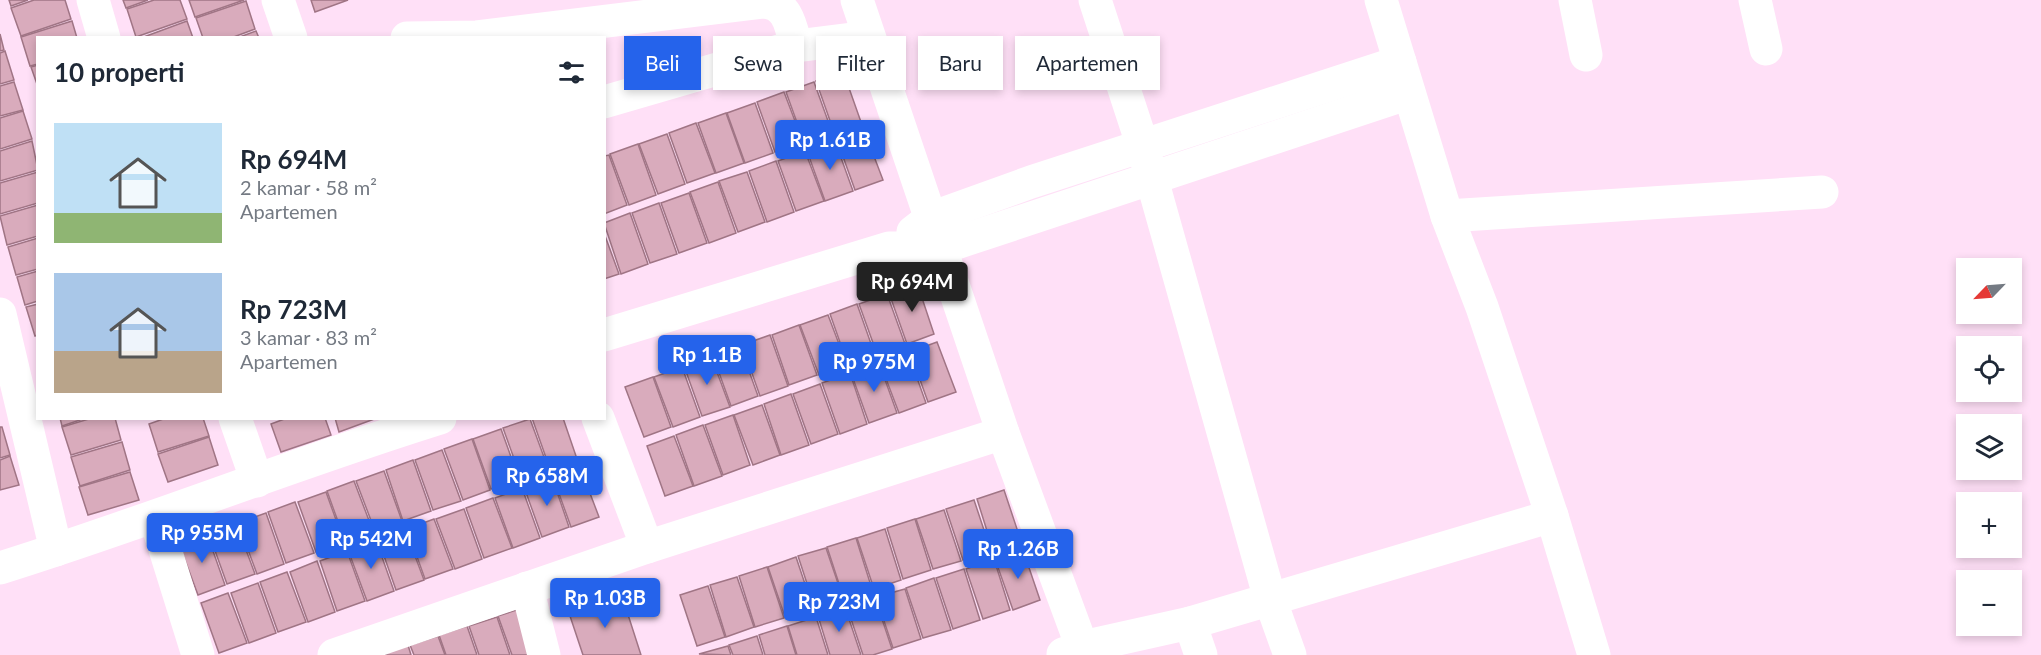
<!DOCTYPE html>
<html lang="id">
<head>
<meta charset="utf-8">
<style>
	body { margin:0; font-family:Lato,sans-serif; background:#f6f6f7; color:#1f2937; height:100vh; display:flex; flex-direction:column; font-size:22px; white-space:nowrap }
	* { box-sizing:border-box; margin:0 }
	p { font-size:20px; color:#747a83 }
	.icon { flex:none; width:33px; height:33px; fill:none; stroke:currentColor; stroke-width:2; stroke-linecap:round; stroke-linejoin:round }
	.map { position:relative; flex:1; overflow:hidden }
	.side { position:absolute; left:36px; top:36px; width:570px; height:384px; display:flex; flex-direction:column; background:#fff; border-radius:0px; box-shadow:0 3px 9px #0003 }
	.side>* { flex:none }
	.hud { position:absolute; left:624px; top:36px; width:570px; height:54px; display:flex; gap:12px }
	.needle { width:39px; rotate:245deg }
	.buttons { position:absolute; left:1956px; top:258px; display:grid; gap:12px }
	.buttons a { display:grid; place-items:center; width:66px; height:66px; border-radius:0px; background:#fff; box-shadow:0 3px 9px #0003; font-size:30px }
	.price { position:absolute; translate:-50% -51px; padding:0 14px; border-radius:6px; background:#2563eb; color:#fff; font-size:20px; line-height:39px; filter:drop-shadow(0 2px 3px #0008) }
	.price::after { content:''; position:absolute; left:50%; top:36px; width:18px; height:14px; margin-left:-9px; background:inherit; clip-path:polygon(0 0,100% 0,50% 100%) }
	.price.active { background:#222; color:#fff }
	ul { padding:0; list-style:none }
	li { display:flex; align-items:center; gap:18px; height:150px; padding:0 18px }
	li span { display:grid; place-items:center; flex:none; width:168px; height:120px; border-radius:0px; color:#555 }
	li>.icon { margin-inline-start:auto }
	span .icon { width:72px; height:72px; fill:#fffc; stroke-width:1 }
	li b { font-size:26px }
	h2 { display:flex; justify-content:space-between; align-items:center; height:72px; padding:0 18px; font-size:26px }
	.pill { padding:0 21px; border-radius:0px; background:#fff; box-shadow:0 3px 9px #0003; font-size:21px; line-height:54px }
	.pill.active { background:#2563eb; color:#fff }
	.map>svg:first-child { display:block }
	.building { fill:#d9abbc; stroke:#a07585; stroke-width:1.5 }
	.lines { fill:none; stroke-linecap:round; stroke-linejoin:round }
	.minor { stroke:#fff; stroke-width:33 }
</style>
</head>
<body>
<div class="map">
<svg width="2041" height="655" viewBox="0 0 2041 655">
	<rect width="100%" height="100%" fill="#ffe0f7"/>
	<g class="building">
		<polygon points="9,0 28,0 11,6"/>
		<polygon points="34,0 65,0 71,19 21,36 11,8"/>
		<polygon points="123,0 148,0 126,8"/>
		<polygon points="154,0 180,0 187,19 136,37 127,9"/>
		<polygon points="189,0 244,0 195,17"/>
		<polygon points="311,0 348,0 315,12"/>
		<polygon points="246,1 255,29 231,38 203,38 196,18"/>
		<polygon points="72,21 77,38 38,38 38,64 30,66 21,37"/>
		<polygon points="187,21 193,38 141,38"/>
		<polygon points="256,31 259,38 237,38"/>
		<polygon points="0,34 4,50 0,51"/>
		<polygon points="5,51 14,80 0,84 0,53"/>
		<polygon points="38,65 38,87 31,67"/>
		<polygon points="843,71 861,122 834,132 816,81"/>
		<polygon points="14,82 23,110 0,116 0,86"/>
		<polygon points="814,82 832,132 804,142 786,92"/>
		<polygon points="784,92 803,142 775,152 757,102"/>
		<polygon points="755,103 773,153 745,163 727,113"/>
		<polygon points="23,111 32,139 0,149 0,118"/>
		<polygon points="726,113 744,163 716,173 698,123"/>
		<polygon points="696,123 715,173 687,183 669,133"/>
		<polygon points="864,130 883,180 855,190 837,140"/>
		<polygon points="667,134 685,184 658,194 639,144"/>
		<polygon points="32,141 38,170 0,181 0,151"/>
		<polygon points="835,141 853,191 825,201 807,151"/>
		<polygon points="638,144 656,195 629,205 610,154"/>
		<polygon points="805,151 824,201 796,211 778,161"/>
		<polygon points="609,155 627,205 604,214 604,156"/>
		<polygon points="776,161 794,212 767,222 749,171"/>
		<polygon points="38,172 38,203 0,214 0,183"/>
		<polygon points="747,172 765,222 738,232 719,181"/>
		<polygon points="718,182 736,233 709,243 690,192"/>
		<polygon points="689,193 707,243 679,253 661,203"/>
		<polygon points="659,203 677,254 650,263 632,213"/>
		<polygon points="38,205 38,236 7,245 0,216"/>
		<polygon points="630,213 648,264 621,274 604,223"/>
		<polygon points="604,233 619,274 604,279"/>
		<polygon points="38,238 38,269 16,275 8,247"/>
		<polygon points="38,271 38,301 25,305 17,277"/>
		<polygon points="917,283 934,334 907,344 889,293"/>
		<polygon points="887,294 905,344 877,354 859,304"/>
		<polygon points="38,304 38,335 35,336 26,307"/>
		<polygon points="857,304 875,355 848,365 830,314"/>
		<polygon points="828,315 847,365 819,375 800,325"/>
		<polygon points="799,325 817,375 789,385 772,335"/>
		<polygon points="770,335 788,386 760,396 742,345"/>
		<polygon points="937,342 956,392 928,402 910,352"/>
		<polygon points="740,346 758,396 731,406 713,356"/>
		<polygon points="908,353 926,403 899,413 880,363"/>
		<polygon points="711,356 730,407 702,416 684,366"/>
		<polygon points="879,363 897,413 869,423 851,373"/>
		<polygon points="682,367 700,417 673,427 654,377"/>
		<polygon points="850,373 867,424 840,434 822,383"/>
		<polygon points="653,377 671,427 644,437 625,387"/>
		<polygon points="820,384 838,434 811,444 793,394"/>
		<polygon points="791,394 809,445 781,455 764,404"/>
		<polygon points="762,405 780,455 753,465 734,415"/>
		<polygon points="733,415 750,465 723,475 705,425"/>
		<polygon points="60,418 86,418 62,426"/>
		<polygon points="92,418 115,418 121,440 71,455 62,427"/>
		<polygon points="166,418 203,418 209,436 158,452 149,424"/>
		<polygon points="287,418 325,418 331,435 281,452 271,424"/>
		<polygon points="335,418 377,418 339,432"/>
		<polygon points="532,418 563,418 577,459 550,469"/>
		<polygon points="530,419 548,468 521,478 503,428"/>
		<polygon points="703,425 722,476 694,486 676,435"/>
		<polygon points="0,427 2,427 10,455 0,458"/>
		<polygon points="501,429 519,479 491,489 473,439"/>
		<polygon points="674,436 693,486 665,496 647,446"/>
		<polygon points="209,437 218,465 168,482 158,454"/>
		<polygon points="472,439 490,490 463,500 444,449"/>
		<polygon points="122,442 130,470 80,486 71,457"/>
		<polygon points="442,450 461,501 433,510 415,460"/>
		<polygon points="10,456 19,485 0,490 0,460"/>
		<polygon points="413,460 431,511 403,521 386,470"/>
		<polygon points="580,467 599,517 571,527 553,477"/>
		<polygon points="384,471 402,521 375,531 356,481"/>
		<polygon points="130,472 139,500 88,515 79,487"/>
		<polygon points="552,477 569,527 542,537 524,487"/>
		<polygon points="354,481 373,531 345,541 327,491"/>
		<polygon points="522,488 540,538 513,548 495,498"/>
		<polygon points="1004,490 1021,541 993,550 977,499"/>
		<polygon points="326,492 344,542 316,552 298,502"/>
		<polygon points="493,498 512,548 484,558 466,508"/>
		<polygon points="974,500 991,551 963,560 946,509"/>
		<polygon points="295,502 314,553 286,563 268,512"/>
		<polygon points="464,509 482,559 455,569 436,519"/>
		<polygon points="944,510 961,561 933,569 916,519"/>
		<polygon points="266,513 284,564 257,574 238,523"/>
		<polygon points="434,519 453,569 425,579 407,529"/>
		<polygon points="915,519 931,570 903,579 887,528"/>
		<polygon points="236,523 255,574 227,584 209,534"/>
		<polygon points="405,529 424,580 396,590 378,539"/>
		<polygon points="885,529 901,580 874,589 857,538"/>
		<polygon points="207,534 225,585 198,595 179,544"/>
		<polygon points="856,538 872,589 844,599 827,547"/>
		<polygon points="376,540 394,591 367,601 348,550"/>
		<polygon points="826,548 843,598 815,608 798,556"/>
		<polygon points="1023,550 1040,600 1013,610 995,559"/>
		<polygon points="347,551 365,601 337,611 320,561"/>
		<polygon points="796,557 813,608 785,617 768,567"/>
		<polygon points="994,559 1010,610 983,619 966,569"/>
		<polygon points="317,561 335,612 308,622 290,572"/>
		<polygon points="767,567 784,618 755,627 739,576"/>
		<polygon points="964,569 980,620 953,629 936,578"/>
		<polygon points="287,572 306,622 278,632 260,582"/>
		<polygon points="737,577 754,627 726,637 710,585"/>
		<polygon points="934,578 951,630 923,638 906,588"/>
		<polygon points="258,583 276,633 249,643 231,593"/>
		<polygon points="708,586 725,637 697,646 680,595"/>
		<polygon points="905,589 921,639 893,648 876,597"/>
		<polygon points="228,593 247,643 219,653 201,603"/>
		<polygon points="622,596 641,655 583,655 569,613"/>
		<polygon points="875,598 892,649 873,655 863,655 847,607"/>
		<polygon points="526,607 540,655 512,655 498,616"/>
		<polygon points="845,607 861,655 830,655 818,616"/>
		<polygon points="497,617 510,655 479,655 469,626"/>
		<polygon points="816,617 828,655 797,655 788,626"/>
		<polygon points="467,626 477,655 446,655 439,635"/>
		<polygon points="787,626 796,655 765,655 759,635"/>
		<polygon points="438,636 445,655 414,655 410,645"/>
		<polygon points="757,636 763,655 733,655 729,645"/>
		<polygon points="408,645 411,655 380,655"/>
		<polygon points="728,646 731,655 699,654"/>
	</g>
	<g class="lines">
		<g class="minor">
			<polyline points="93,0 104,38"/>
			<polyline points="278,0 291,38"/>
			<polyline points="857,0 1003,433 1082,647"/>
			<polyline points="1095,0 1142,144 1270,599 1290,655"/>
			<polyline points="1381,0 1447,216 1482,307 1552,516 1594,655"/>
			<polyline points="1575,0 1586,55"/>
			<polyline points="1755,0 1766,49"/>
			<path d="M407,38L477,37L763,2C788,3 791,26 796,46"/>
			<polyline points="604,102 796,46 868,37"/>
			<polyline points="1447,216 1822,192"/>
			<polyline points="913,232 931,218 1031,182 1400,62"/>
			<polyline points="0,314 56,550"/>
			<polyline points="604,335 889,248 941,248 1409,93"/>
			<polyline points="235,418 257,481"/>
			<polyline points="598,418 647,547"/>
			<polyline points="155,517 198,655"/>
			<path d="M0,568C148,522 292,464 440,418"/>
			<polyline points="527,588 544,655"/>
			<polyline points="1190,623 1201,655"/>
			<polyline points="1063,654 1082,647 1190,623 1552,516"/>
			<polyline points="334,655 647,547 1003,433"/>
		</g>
	</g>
</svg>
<div class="buttons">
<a><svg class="needle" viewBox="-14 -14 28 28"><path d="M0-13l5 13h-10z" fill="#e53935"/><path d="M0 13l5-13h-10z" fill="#747a83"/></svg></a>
<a><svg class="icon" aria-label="locate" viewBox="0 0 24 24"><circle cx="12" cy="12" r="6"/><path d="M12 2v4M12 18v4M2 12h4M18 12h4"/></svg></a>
<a><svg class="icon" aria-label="layers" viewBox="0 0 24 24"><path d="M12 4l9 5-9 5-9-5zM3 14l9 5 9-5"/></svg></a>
<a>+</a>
<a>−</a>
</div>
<b class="price" style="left:830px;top:171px">Rp 1.61B</b>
<b class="price active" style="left:912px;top:313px">Rp 694M</b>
<b class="price" style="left:707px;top:386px">Rp 1.1B</b>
<b class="price" style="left:874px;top:393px">Rp 975M</b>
<b class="price" style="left:547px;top:507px">Rp 658M</b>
<b class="price" style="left:202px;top:564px">Rp 955M</b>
<b class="price" style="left:371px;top:570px">Rp 542M</b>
<b class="price" style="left:1018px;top:580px">Rp 1.26B</b>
<b class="price" style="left:605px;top:629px">Rp 1.03B</b>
<b class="price" style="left:839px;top:633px">Rp 723M</b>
<div class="hud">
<a class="pill active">Beli</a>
<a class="pill">Sewa</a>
<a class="pill">Filter</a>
<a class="pill">Baru</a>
<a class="pill">Apartemen</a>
</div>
<section class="side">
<h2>10 properti<svg class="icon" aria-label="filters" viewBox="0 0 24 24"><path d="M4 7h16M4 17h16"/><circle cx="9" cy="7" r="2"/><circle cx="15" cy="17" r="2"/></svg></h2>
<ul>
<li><span style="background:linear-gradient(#bfe0f5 75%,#8fb573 0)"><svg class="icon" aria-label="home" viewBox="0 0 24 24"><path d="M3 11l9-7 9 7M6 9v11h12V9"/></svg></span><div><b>Rp 694M</b><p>2 kamar · 58 m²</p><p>Apartemen</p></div></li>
<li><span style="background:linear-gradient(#a9c7e8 65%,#b9a48a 0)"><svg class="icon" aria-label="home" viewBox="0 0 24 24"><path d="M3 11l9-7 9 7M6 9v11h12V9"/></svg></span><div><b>Rp 723M</b><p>3 kamar · 83 m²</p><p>Apartemen</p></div></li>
</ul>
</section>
</div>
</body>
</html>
